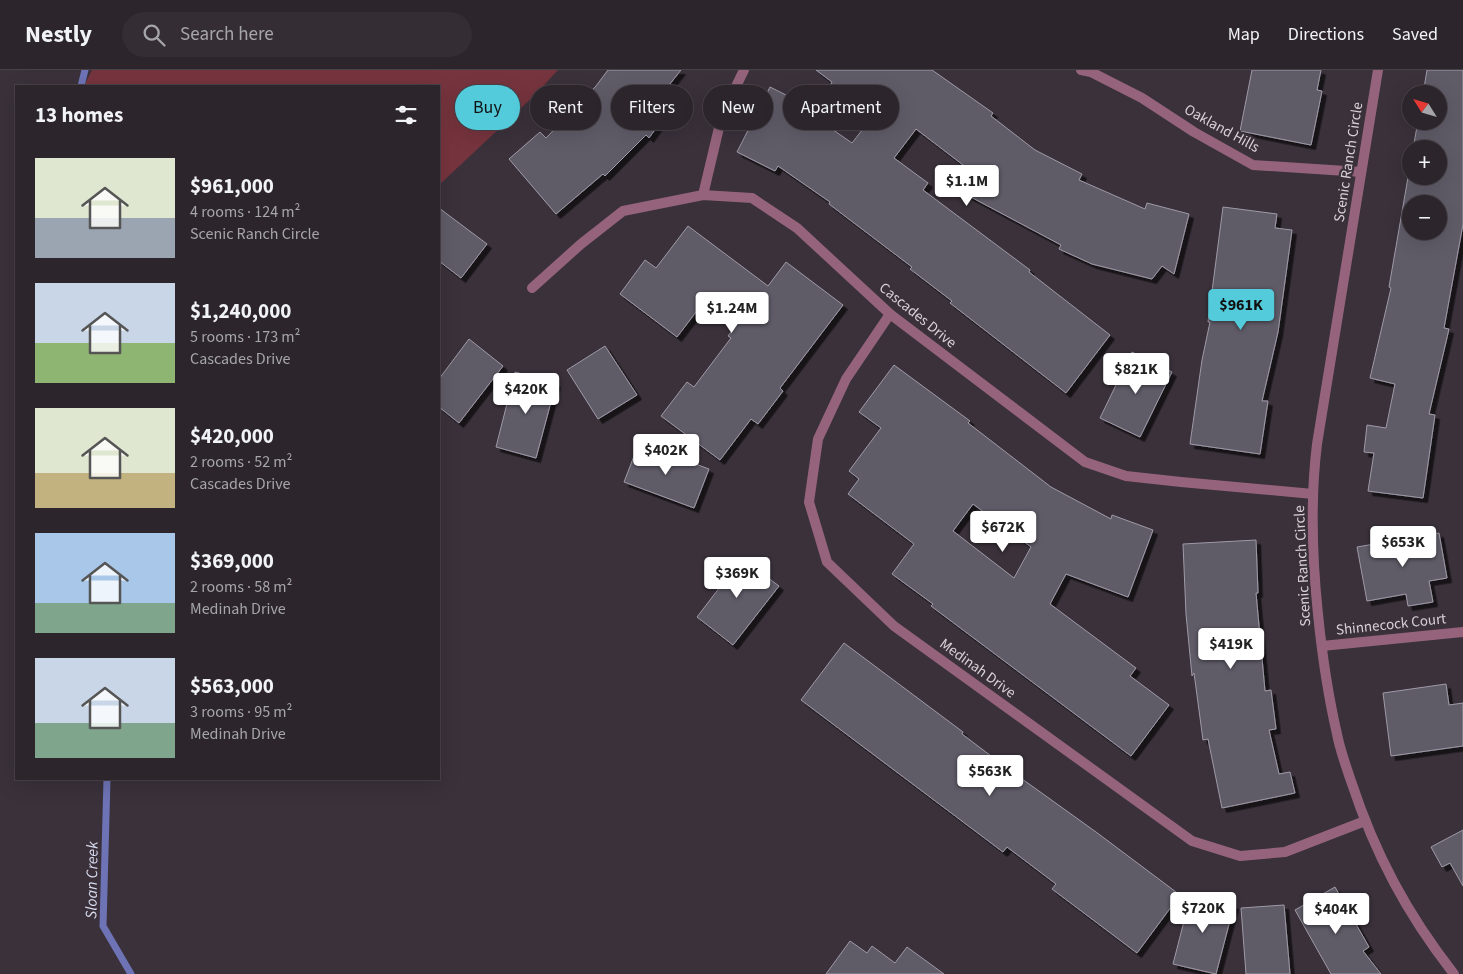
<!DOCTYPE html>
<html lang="en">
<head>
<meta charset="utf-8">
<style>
	body { margin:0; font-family:"Source Sans 3",sans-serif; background:#342d34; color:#f1f3f6; height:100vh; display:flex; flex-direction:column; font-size:19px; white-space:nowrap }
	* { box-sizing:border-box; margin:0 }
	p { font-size:16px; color:#a6a5a9 }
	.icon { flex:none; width:28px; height:28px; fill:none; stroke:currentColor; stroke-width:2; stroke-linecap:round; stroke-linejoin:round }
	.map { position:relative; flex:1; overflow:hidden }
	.panel { position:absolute; left:15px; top:15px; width:425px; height:695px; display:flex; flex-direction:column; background:#2c252c; border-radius:0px; box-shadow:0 5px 20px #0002,0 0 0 1px #484248 }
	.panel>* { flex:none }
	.guide { position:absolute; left:455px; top:15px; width:475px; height:45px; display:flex; gap:10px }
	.needle { width:32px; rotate:307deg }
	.fabs { position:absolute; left:1402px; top:15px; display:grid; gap:10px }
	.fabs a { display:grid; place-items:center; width:45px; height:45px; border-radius:50%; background:#2c252c; box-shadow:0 5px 20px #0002,0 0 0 1px #484248; font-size:25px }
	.price { position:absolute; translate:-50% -42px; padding:0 11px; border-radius:5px; background:#fff; color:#222; font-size:16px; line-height:32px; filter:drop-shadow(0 1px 2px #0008) }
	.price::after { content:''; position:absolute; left:50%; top:30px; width:15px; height:11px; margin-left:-8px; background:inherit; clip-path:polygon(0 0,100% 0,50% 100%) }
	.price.selected { background:#53cbdb; color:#111 }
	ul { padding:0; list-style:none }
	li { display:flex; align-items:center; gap:15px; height:125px; padding:0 20px }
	li span { display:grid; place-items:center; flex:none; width:140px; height:100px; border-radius:0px; color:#555 }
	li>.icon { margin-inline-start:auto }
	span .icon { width:60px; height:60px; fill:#fffc; stroke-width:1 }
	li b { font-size:21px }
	h2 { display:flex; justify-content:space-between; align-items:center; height:60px; padding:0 20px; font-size:21px }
	.pill { padding:0 18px; border-radius:22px; background:#2c252c; box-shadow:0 5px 20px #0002,0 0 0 1px #484248; font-size:18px; line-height:45px }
	.pill.selected { background:#53cbdb; color:#111 }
	header { display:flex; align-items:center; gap:30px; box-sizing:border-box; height:70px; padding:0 25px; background:#2c252c; border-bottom:1px solid #484248 }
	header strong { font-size:24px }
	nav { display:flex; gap:28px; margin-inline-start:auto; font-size:18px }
	.search { width:350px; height:45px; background:#342d34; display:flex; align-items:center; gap:12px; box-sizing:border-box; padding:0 18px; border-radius:28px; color:#a6a5a9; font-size:19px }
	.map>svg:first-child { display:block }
	.green { fill:#76343e }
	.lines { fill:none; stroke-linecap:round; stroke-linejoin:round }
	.stream { stroke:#6d73b5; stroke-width:7 }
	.building { fill:#5f5b67; stroke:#9f9aa8; fill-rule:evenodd; filter:url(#shadow) }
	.minor { stroke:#95647c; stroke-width:10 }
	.labels { text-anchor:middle; stroke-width:4.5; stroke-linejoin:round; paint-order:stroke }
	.street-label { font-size:15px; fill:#d7d1d7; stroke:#3a313a }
	.water-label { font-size:16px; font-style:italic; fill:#d9dcef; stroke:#3a313a }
</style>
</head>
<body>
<header>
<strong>Nestly</strong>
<div class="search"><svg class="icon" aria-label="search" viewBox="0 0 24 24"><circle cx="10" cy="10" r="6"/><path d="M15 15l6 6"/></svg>Search here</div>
<nav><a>Map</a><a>Directions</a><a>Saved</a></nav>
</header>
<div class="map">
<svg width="1463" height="904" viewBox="0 0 1463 904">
	<defs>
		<filter id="shadow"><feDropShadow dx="4.5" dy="4.5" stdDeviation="0" flood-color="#0009"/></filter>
	</defs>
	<rect width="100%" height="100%" fill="#3a313a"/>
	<polygon class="green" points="92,0 558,0 534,26 439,115 439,16 84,16"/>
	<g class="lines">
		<g class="stream">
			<polyline points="81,16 85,0"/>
			<polyline points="107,709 103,856 131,904"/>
		</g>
	</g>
	<g class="building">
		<polygon points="608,0 681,0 662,24 674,33 649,68 646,65 605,106 603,104 556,144 509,89 540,62 546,68 596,16"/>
		<polygon points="816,0 932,0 993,43 991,46 1035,80 1082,104 1079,110 1145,139 1147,133 1189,144 1174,204 1162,196 1152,209 1092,194 1059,179 1061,175 952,117 967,98 916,59 894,88 928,113 923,120 1030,200 1029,202 1110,265 1066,323 950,233 952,231 910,199 912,197 829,134 830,132 778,96 775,101 737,82 770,17 808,36 806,41 852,73 873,46 831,14 832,12"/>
		<polygon points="1252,0 1321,0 1317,20 1322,21 1311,75 1240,61"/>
		<path d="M1427,0H1463V154L1444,258L1449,259L1429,344L1435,345L1423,428L1368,421L1374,383L1364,382L1367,355L1386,358L1395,314L1370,308L1391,218L1389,217L1411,90V106H1439V79H1413L1418,51H1439V24H1423ZM1411,134H1439V161H1411Z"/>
		<polygon points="1223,137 1277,144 1275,158 1292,160 1278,262 1262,331 1268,331 1260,384 1190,374 1202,290 1210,252 1208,252"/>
		<polygon points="439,138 487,174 461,208 439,191"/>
		<polygon points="688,156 768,216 786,192 843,235 780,318 783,321 758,354 751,349 720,390 661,346 687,312 694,317 731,268 728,266 741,249 709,225 677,267 620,224 645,190 656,198"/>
		<polygon points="469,269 503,296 459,353 439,337 439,309"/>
		<polygon points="605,276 637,325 598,349 567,300"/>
		<polygon points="1132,282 1172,302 1140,367 1100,348"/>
		<path d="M894,295L970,351L968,353L1051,417L1111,449L1112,445L1153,460L1128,527L1066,504L1050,534L1136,598L1130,606L1169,635L1131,686L931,536L933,534L892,504L914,474L848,424L859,409L849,401L881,358L859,342ZM973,434L1031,477L1014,508L953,461Z"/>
		<polygon points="515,302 556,313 536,388 496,377"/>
		<polygon points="639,373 709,399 694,438 624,412"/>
		<polygon points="1439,463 1447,508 1429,511 1433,532 1408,536 1406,524 1367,531 1357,477"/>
		<polygon points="1256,470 1258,523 1256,523 1265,621 1271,620 1276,659 1269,660 1279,704 1290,702 1295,723 1222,738 1208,669 1203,670 1194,603 1192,606 1186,544 1183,474"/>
		<polygon points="729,488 739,496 744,490 779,516 733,575 697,547 720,517 712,510"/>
		<polygon points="844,573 963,662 962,664 1011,701 1096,762 1180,825 1137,883 1052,819 1056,814 1007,777 1003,782 801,630"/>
		<polygon points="1446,614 1449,635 1463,633 1463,676 1391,686 1383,623"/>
		<polygon points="1463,760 1463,816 1450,793 1442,797 1431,777"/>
		<polygon points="1335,817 1369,877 1363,881 1381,904 1331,904 1295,840"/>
		<polygon points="1191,824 1234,835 1216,904 1173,894"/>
		<polygon points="1284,835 1290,904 1246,904 1241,838"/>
		<polygon points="850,871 867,883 872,876 895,893 907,877 944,904 826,904"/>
	</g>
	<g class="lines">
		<g class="minor">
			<polyline points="1081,0 1091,2 1142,28 1194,62 1253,95 1361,102"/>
			<path d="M1378,0L1317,374C1310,431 1312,487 1318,544C1322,584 1328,625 1337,664C1340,680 1346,696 1351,711C1375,784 1407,844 1454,904"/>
			<polyline points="703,125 722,45 744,0"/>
			<polyline points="532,218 581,174 623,141 703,125 752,128 797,158 890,244 1085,392 1126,406 1181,412 1313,424"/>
			<polyline points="890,244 846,309 818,369 809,432 827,492 894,556 1192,771 1240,786 1285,782 1365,751"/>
			<polyline points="1322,576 1463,562"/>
		</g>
	</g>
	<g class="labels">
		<g class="street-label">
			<text transform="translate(1222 58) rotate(29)" y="5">Oakland Hills</text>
			<text transform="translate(1348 92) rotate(-81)" y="5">Scenic Ranch Circle</text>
			<text transform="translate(918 245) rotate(39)" y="5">Cascades Drive</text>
			<text transform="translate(1302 496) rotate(-93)" y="5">Scenic Ranch Circle</text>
			<text transform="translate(1391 554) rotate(-6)" y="5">Shinnecock Court</text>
			<text transform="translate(978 598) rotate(36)" y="5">Medinah Drive</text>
		</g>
		<g class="water-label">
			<text transform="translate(91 810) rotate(-89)" y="6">Sloan Creek</text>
		</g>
	</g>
</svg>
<div class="fabs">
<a><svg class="needle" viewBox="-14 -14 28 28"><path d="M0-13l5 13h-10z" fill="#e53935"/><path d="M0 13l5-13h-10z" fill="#a6a5a9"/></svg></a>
<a>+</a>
<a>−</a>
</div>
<b class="price" style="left:967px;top:137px">$1.1M</b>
<b class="price selected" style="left:1241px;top:261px">$961K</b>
<b class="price" style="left:732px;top:264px">$1.24M</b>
<b class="price" style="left:1136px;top:325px">$821K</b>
<b class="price" style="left:526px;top:345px">$420K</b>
<b class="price" style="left:666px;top:406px">$402K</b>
<b class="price" style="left:1003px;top:483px">$672K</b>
<b class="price" style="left:1403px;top:498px">$653K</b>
<b class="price" style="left:737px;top:529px">$369K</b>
<b class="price" style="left:1231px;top:600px">$419K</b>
<b class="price" style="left:990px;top:727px">$563K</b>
<b class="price" style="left:1203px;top:864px">$720K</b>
<b class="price" style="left:1336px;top:865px">$404K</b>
<div class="guide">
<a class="pill selected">Buy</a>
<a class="pill">Rent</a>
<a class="pill">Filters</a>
<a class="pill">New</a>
<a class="pill">Apartment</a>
</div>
<section class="panel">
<h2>13 homes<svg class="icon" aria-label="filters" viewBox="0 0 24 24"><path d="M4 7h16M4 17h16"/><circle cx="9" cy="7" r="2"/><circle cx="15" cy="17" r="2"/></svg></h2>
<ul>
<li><span style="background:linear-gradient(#dfe7d0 60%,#9aa5b1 0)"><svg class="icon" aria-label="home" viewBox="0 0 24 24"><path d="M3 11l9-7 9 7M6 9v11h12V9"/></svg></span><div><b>$961,000</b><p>4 rooms · 124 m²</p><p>Scenic Ranch Circle</p></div></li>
<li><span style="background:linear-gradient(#c9d6e8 60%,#8fb573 0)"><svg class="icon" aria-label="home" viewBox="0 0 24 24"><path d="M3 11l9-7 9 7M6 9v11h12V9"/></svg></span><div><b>$1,240,000</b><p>5 rooms · 173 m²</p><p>Cascades Drive</p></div></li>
<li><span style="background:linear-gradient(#dfe7d0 65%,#c2b280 0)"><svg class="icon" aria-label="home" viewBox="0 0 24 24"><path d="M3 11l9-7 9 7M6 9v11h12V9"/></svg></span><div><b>$420,000</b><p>2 rooms · 52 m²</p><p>Cascades Drive</p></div></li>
<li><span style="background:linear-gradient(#a9c7e8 70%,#7fa58c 0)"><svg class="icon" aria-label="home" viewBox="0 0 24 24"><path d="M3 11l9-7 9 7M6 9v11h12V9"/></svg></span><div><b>$369,000</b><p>2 rooms · 58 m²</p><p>Medinah Drive</p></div></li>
<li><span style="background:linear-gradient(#c9d6e8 65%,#7fa58c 0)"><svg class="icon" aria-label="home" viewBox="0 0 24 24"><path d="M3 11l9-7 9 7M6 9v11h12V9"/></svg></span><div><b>$563,000</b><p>3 rooms · 95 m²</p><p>Medinah Drive</p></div></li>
</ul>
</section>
</div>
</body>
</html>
